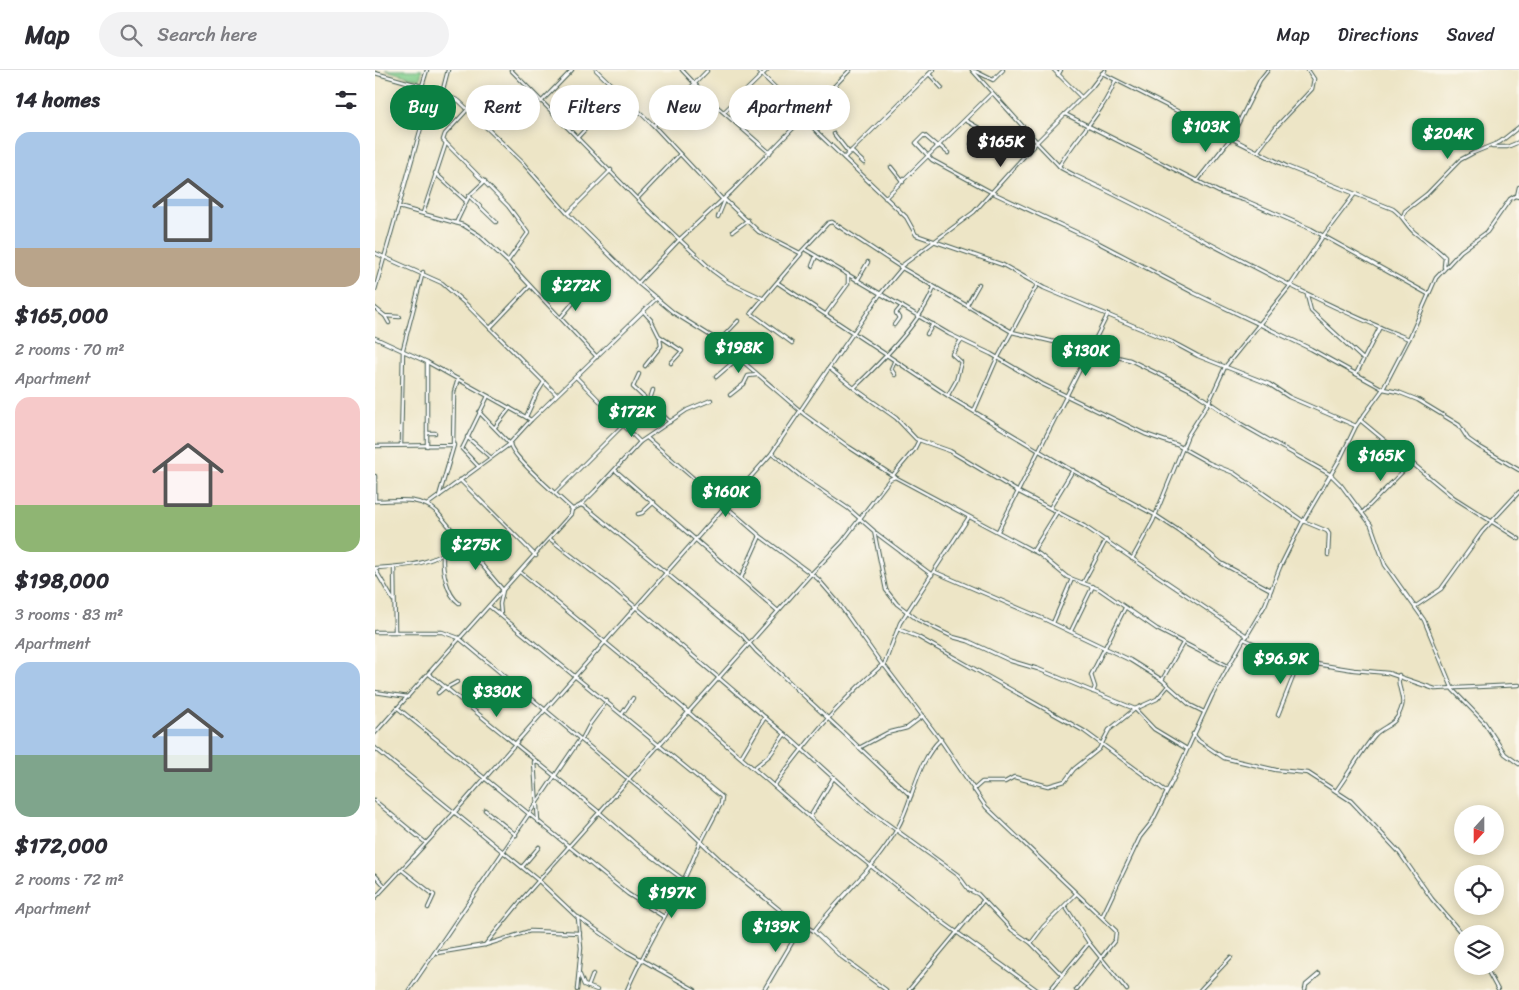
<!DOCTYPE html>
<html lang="en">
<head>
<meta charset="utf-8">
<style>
	body { margin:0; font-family:Sriracha,sans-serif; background:#f2f2f3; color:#2b2b33; height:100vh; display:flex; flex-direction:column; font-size:19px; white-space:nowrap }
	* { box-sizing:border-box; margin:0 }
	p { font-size:16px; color:#7c7c81 }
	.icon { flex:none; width:28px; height:28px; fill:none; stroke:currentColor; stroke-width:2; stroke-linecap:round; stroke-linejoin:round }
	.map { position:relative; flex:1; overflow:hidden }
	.side { display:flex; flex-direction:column; background:#fff; width:375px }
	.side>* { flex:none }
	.guide { position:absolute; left:15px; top:15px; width:475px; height:45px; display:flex; gap:10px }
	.needle { width:32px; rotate:201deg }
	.controls { position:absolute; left:1079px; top:735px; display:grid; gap:10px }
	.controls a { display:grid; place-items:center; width:50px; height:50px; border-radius:50%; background:#fff; box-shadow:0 2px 12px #0003; font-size:25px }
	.price { position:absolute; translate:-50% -42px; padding:0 11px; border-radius:10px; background:#0b8043; color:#fff; font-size:16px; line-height:32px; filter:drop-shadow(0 1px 2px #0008) }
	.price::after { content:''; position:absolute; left:50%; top:30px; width:15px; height:11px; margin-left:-8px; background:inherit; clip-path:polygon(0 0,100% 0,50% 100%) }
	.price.selected { background:#222; color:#fff }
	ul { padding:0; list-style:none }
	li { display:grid; align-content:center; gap:10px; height:265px; padding:0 15px }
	li span { display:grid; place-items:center; height:155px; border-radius:15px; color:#555 }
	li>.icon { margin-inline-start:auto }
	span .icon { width:90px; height:90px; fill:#fffc; stroke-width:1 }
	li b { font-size:21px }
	h2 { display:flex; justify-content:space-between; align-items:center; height:60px; padding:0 15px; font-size:21px }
	.pill { padding:0 18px; border-radius:22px; background:#fff; box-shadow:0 2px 12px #0003; font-size:18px; line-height:45px }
	.pill.selected { background:#0b8043; color:#fff }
	header { display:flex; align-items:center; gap:30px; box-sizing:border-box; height:70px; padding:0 25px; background:#fff; border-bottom:1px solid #e1e1e2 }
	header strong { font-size:24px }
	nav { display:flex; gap:28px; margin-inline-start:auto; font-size:18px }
	.search { width:350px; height:45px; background:#f2f2f3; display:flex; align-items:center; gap:12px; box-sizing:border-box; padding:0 18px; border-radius:28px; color:#7c7c81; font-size:19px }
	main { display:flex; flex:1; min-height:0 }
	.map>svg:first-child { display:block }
	.green { fill:#84d08e; stroke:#528661 }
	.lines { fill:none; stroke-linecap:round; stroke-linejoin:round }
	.minor-casing { stroke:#3e564a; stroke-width:4.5 }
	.minor { stroke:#fff; stroke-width:2.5 }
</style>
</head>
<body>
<header>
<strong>Map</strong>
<div class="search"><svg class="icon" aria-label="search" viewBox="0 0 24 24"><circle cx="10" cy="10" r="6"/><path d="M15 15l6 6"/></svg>Search here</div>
<nav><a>Map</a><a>Directions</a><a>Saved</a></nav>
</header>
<main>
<section class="side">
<h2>14 homes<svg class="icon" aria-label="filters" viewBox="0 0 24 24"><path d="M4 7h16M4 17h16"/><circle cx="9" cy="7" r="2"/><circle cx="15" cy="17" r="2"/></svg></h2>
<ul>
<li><span style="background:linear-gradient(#a9c7e8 75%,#b9a48a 0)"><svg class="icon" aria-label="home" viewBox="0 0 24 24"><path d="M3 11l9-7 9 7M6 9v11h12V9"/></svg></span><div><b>$165,000</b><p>2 rooms · 70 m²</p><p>Apartment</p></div></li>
<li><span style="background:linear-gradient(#f6c9c9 70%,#8fb573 0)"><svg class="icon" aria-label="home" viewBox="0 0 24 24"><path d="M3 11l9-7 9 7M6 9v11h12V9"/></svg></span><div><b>$198,000</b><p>3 rooms · 83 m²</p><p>Apartment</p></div></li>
<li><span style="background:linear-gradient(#a9c7e8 60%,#7fa58c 0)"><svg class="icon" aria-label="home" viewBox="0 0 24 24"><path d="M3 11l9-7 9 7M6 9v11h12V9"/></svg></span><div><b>$172,000</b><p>2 rooms · 72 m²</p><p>Apartment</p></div></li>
</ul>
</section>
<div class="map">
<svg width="1144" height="920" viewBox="0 0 1144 920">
	<rect width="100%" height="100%" fill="#fbf7ec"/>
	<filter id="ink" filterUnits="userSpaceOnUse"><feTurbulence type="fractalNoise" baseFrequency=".02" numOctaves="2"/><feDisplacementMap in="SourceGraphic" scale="10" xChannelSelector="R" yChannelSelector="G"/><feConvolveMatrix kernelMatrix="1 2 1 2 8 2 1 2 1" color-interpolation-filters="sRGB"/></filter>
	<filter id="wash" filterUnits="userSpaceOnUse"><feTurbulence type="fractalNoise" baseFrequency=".0096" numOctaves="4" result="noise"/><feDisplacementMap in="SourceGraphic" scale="20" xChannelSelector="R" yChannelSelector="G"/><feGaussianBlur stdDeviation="1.12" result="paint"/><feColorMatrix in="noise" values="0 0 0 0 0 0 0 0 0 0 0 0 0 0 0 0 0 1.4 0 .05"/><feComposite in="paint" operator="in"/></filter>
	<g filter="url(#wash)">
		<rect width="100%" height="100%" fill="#ede5c6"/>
		<polygon class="green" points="10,0 47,0 45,10"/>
	</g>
	<g filter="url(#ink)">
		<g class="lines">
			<defs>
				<g id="minor">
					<polyline points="136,0 272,139 338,201 353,212 389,229"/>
					<polyline points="221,0 278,55 348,130"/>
					<polyline points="307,0 339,34 395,83"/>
					<polyline points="382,0 407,24 445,65 531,147 541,165 628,195 669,218 797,272 823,286 894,314 914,327 981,356"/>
					<polyline points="597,0 662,72"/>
					<polyline points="679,0 706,27"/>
					<polyline points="600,1 618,10 628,0"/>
					<polyline points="0,3 57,19 84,31 147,92 192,143 263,213 299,243 344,271 430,345 474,377 520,407 664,484 692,507 724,519 782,559 853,596"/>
					<path d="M727,3L913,97L1018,139C1028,146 1031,155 1039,162C1050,171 1060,177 1070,187L1069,197"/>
					<polyline points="554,4 567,18"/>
					<polyline points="683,5 686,0"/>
					<polyline points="47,16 52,0"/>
					<polyline points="67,23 73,0"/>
					<polyline points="448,27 462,44"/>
					<polyline points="166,32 197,0"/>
					<polyline points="439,37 449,47"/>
					<polyline points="93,39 70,64 68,70 133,136 153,163 133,191"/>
					<polyline points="349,42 392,0"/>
					<polyline points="690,44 846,123 869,130 936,159 1053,224"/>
					<polyline points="590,50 604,58 596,74 602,78"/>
					<polyline points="279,55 332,1"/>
					<polyline points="604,58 634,73 657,64"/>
					<polyline points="459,64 474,83"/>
					<polyline points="202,68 244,24"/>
					<path d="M662,73L686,98L701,106C813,158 918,224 1034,269"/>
					<polyline points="565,76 573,83"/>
					<polyline points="563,77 549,65 541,73 557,90 616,122 722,172 819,223 936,279 1008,319 1023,322 1043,330 1084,355 1093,369 1103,376 1144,400"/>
					<polyline points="1117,77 1132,77 1144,72"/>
					<polyline points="476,81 489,93"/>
					<polyline points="883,81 901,57 937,19 939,9 933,0"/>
					<polyline points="469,88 558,0"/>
					<path d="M684,96C701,67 728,43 740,11"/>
					<polyline points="516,97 528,112"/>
					<polyline points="60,103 91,131"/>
					<polyline points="822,111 856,68 885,10 893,0"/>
					<polyline points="94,126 121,152"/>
					<polyline points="1142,126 1144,117"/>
					<polyline points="263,128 305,84"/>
					<polyline points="510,128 617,23"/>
					<polyline points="349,129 384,162 425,183 453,153 457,152 527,198 637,262 755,290 816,320 866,354 956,405 966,415 996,455 1010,495 1049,550 1078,620 1109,652 1130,684 1144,694"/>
					<polyline points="24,137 88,155 104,165 132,191 222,287"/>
					<polyline points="48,143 71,73"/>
					<polyline points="193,143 236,100"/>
					<polyline points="343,147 350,130"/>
					<polyline points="1028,147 1030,141 1052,124 1085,90 1098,83 1125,72 1144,57"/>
					<polyline points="81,153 94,126 110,111"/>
					<polyline points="358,161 373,150"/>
					<polyline points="431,180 574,264 616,284 667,314 770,364 802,375 834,393 859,403 928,451 952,461 954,464 953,485"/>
					<polyline points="0,183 67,213 93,236 181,324"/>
					<polyline points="437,196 441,186"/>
					<polyline points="525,197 599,142 662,72 716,18 730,0"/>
					<polyline points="482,211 493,192"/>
					<polyline points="263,213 304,170 357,121 475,0"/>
					<polyline points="403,213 578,329 691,397 780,445 818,470 846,493 896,520"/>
					<path d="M559,217C549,249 503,295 479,318L521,348L541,369L575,381L642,421L709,456L872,566"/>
					<polyline points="0,220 57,19"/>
					<polyline points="932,225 936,241 988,289"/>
					<polyline points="592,235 604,214"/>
					<polyline points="0,238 10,246 25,247"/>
					<polyline points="268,241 276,250 284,266 307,281 296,293"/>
					<polyline points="451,244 473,214 473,206"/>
					<polyline points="10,246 14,253"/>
					<polyline points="186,247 204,226"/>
					<polyline points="519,255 524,248 521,243 527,236"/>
					<polyline points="115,258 155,216"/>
					<polyline points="552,264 558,254"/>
					<polyline points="0,268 52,292 156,350"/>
					<polyline points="344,271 363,251"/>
					<polyline points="417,273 376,243 426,184"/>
					<polyline points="519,292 516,299 520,305"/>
					<polyline points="270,296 286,276 285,269"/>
					<polyline points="454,298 479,318"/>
					<polyline points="264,304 258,317 295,352"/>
					<polyline points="981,304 1005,257"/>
					<polyline points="201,307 265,372"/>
					<polyline points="341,307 363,288"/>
					<polyline points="355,325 369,314 373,306 382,305"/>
					<polyline points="573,325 581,311 586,292 577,284 586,270"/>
					<polyline points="274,332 278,320"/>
					<polyline points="599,341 620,293 662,215"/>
					<polyline points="151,347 161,325 169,312"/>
					<polyline points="985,350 1078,427 1144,469"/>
					<polyline points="120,357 135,338"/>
					<polyline points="52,363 60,363"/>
					<polyline points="92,367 115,387"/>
					<polyline points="272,368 385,466 443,509 462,531 508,596"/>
					<polyline points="26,375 28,279 48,202"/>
					<polyline points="0,376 78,375 79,322 83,309"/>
					<polyline points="52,376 52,292"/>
					<polyline points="397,383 428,408 474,439 499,461 511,520 522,534 543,550 578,567 593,571 636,591 663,599 760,639 779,659 812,679"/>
					<polyline points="103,396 87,379 113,326"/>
					<polyline points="240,400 403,541"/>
					<polyline points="518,405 539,380 544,370"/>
					<polyline points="0,406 0,431"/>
					<polyline points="85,410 161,486"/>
					<polyline points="181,422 248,355"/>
					<polyline points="64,426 79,375"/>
					<path d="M0,431C23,431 45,426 62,442L128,520L125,534L126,545"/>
					<polyline points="53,434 135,374 104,342"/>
					<polyline points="206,435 212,438 367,565 381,581 536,726"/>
					<polyline points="675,438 698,400"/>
					<polyline points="198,439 206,435 220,421 265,372 312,340 336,330"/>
					<polyline points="987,443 1036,393"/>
					<polyline points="263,444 267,443 279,432"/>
					<polyline points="594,447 525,553 509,595 567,672 611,737 741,861 740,870 701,920"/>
					<polyline points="623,461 733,244"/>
					<polyline points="501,463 557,505"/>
					<polyline points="175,469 237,517 418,671 495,741 583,805 594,820 603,824 637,860 656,873 687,905"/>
					<polyline points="658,481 682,442"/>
					<path d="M68,486C67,500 72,525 84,533"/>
					<polyline points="757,489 778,451 813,365 834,332 850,297 915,216 948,166 979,125"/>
					<polyline points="19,497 20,561"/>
					<path d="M0,498C35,496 60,495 86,470"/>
					<polyline points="0,499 18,530"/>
					<polyline points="145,502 282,615 445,756 562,848 662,920"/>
					<polyline points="560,502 669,549 755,590 787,610 815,635 829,642"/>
					<polyline points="366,508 385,466"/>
					<polyline points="708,513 731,470"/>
					<polyline points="114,536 347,727 346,734 326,772"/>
					<polyline points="1041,536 1066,519 1107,462 1144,422"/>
					<polyline points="678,553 697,509"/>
					<polyline points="523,559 543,567 709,661 792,722"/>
					<polyline points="696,561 718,516"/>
					<polyline points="0,562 67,562 84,568 306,753 358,802 416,849 439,861 464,885 511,920"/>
					<polyline points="871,567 890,535 905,497 926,455 966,387 981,356 1008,319 1034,269 1061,208 1086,181 1112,162 1135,129 1140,126 1144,127"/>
					<polyline points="54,604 224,742 263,776 309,810"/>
					<polyline points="787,610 808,573"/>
					<polyline points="71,618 82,612"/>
					<polyline points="0,622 33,627"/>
					<polyline points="718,622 720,617 716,605 750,538"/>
					<polyline points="63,623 70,617"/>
					<polyline points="24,639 253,824 289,847"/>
					<polyline points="247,644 258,628"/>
					<polyline points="903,645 924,592"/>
					<path d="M0,663L196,444L197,439C186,428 135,386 135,373L156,350L282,228"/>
					<polyline points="818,664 824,671 849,688 901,700 933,703 976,731 1024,782 1057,829 1088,865"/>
					<polyline points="207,669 215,654 232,631"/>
					<polyline points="0,678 164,811 203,848 206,878 202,920"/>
					<polyline points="484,678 512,663 532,658 548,646"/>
					<polyline points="366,687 390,647"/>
					<polyline points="159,692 163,751"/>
					<polyline points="379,698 395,685 410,664"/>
					<path d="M399,716C431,672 465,631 507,595"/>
					<polyline points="598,720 607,712 630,712 639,707 673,716 690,711 699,699 724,679 734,660 760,639 782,629 793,616"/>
					<path d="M961,721C974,703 985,683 999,666C1009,654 1021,658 1027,636C1030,625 1021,617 1024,605"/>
					<polyline points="0,731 51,773"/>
					<polyline points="110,740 141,765"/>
					<polyline points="435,747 459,707"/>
					<polyline points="147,797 164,777"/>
					<polyline points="27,800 59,825 53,838"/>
					<polyline points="0,805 10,816"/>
					<polyline points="0,828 80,742 396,384 454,298 506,223 527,198"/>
					<polyline points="690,836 714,873 752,920"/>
					<polyline points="203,847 253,882 320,920"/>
					<polyline points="727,847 765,767 777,752 799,708 837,626 869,569 916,590 979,600 1013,603 1060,619 1144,615"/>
					<path d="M439,861C465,826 500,798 522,759C538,732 541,692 566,669"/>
					<polyline points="656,873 668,857 701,824"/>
					<polyline points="110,875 149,827 437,503 467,472 515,409 520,407"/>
					<polyline points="62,883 110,875 155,861 205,863"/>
					<polyline points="1110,896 1123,920"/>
					<polyline points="205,905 209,915 222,920"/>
					<polyline points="213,917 218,904"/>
					<polyline points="34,920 205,669"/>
					<path d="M252,920C274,869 306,824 325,772"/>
					<polyline points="389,920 428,854"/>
					<polyline points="534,920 608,831"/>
					<polyline points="675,920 714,873"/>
					<polyline points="825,920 856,887"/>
					<polyline points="930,920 931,915 944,904"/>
				</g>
			</defs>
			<use href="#minor" class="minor-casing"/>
			<use href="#minor" class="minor"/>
		</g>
	</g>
</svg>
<div class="controls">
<a><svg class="needle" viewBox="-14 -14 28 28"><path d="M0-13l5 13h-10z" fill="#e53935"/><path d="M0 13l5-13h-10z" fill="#7c7c81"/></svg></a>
<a><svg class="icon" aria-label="locate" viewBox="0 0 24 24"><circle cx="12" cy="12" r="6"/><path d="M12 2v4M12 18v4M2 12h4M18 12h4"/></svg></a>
<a><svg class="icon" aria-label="layers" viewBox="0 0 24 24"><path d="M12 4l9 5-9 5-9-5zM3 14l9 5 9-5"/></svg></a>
</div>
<b class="price" style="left:831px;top:83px">$103K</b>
<b class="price" style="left:1073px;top:90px">$204K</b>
<b class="price selected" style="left:626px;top:98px">$165K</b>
<b class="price" style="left:201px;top:242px">$272K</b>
<b class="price" style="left:364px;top:304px">$198K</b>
<b class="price" style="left:711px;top:307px">$130K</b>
<b class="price" style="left:257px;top:368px">$172K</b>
<b class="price" style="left:1006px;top:412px">$165K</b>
<b class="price" style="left:351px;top:448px">$160K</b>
<b class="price" style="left:101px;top:501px">$275K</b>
<b class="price" style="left:906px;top:615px">$96.9K</b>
<b class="price" style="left:122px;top:648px">$330K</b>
<b class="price" style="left:297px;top:849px">$197K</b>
<b class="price" style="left:401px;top:883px">$139K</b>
<div class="guide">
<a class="pill selected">Buy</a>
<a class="pill">Rent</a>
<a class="pill">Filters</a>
<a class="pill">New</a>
<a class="pill">Apartment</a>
</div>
</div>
</main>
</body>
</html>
